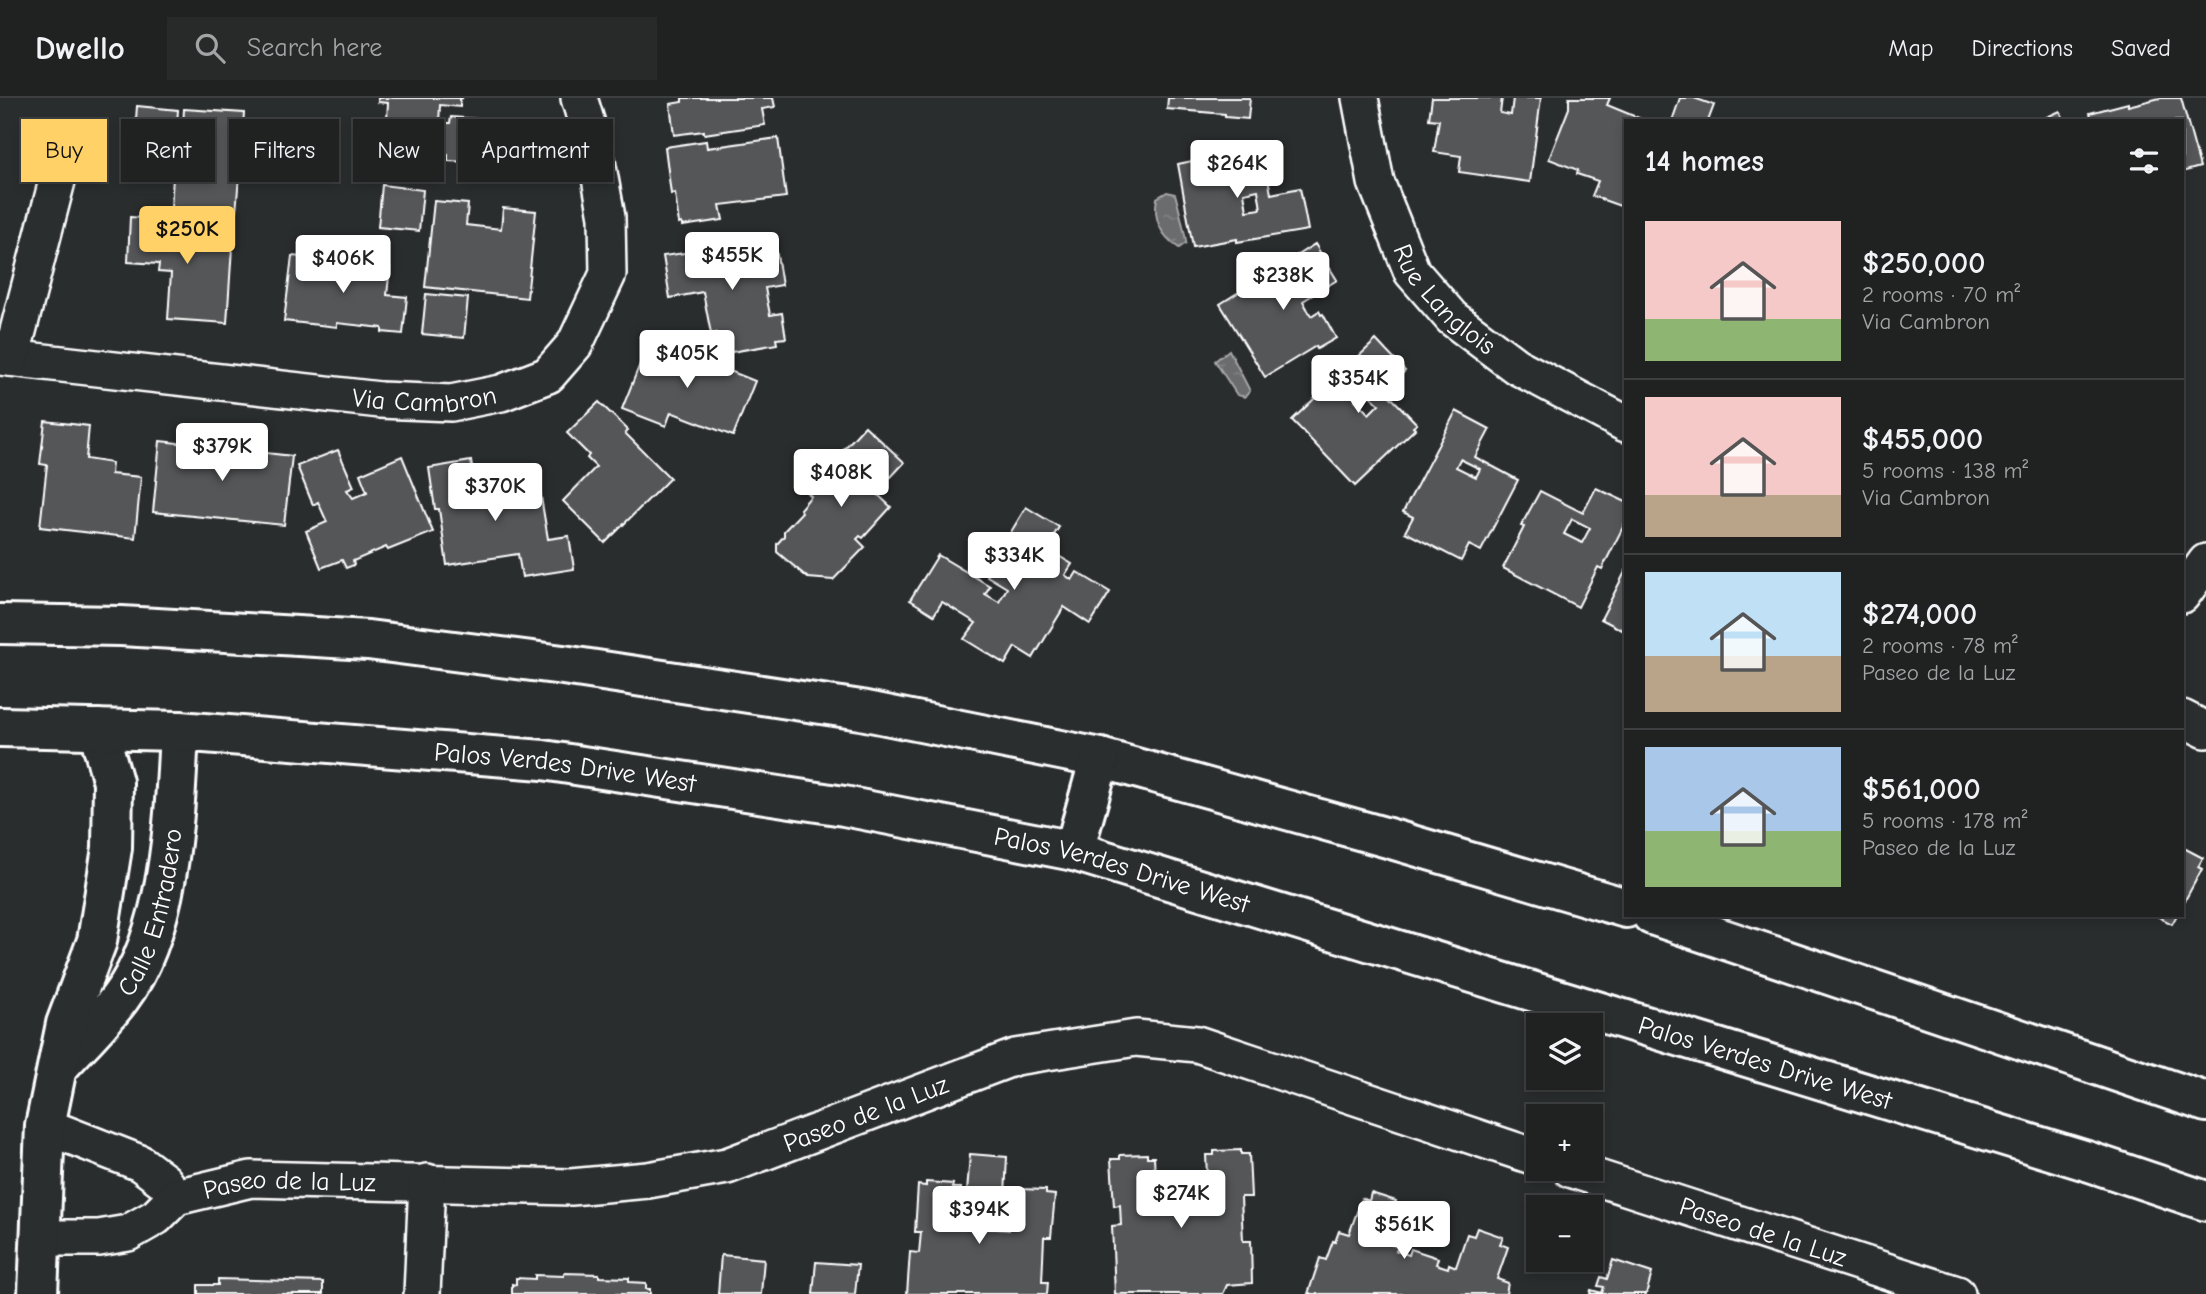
<!DOCTYPE html>
<html lang="en">
<head>
<meta charset="utf-8">
<style>
	body { margin:0; font-family:"Comic Neue",sans-serif; background:#282a2a; color:#f1f3f6; height:100vh; display:flex; flex-direction:column; font-size:26px; white-space:nowrap }
	* { box-sizing:border-box; margin:0 }
	p { font-size:23px; color:#a2a4a5 }
	.icon { flex:none; width:38px; height:38px; fill:none; stroke:currentColor; stroke-width:2; stroke-linecap:round; stroke-linejoin:round }
	.map { position:relative; flex:1; overflow:hidden }
	.drawer { position:absolute; left:1624px; top:21px; width:560px; height:798px; display:flex; flex-direction:column; background:#202222; border-radius:0px; box-shadow:0 4px 10px #0003,0 0 0 2px #3d3f40 }
	.drawer>* { flex:none }
	.banner { position:absolute; left:21px; top:21px; width:665px; height:63px; display:flex; gap:14px }
	.controls { position:absolute; left:1526px; top:915px; display:grid; gap:14px }
	.controls a { display:grid; place-items:center; width:77px; height:77px; border-radius:0px; background:#202222; box-shadow:0 4px 10px #0003,0 0 0 2px #3d3f40; font-size:35px }
	.price { position:absolute; translate:-50% -60px; padding:0 16px; border-radius:7px; background:#fff; color:#222; font-size:23px; line-height:46px; filter:drop-shadow(0 2px 4px #0008) }
	.price::after { content:''; position:absolute; left:50%; top:42px; width:21px; height:16px; margin-left:-10px; background:inherit; clip-path:polygon(0 0,100% 0,50% 100%) }
	.price.active { background:#ffd166; color:#111 }
	ul { padding:0; list-style:none }
	li { display:flex; align-items:center; gap:21px; height:175px; padding:0 21px }
	li+li { border-top:2px solid #3d3f40 }
	li span { display:grid; place-items:center; flex:none; width:196px; height:140px; border-radius:0px; color:#555 }
	li>.icon { margin-inline-start:auto }
	span .icon { width:84px; height:84px; fill:#fffc; stroke-width:1 }
	li b { font-size:30px }
	h2 { display:flex; justify-content:space-between; align-items:center; height:84px; padding:0 21px; font-size:30px }
	.pill { padding:0 24px; border-radius:0px; background:#202222; box-shadow:0 4px 10px #0003,0 0 0 2px #3d3f40; font-size:24px; line-height:63px }
	.pill.active { background:#ffd166; color:#111 }
	header { display:flex; align-items:center; gap:42px; box-sizing:border-box; height:98px; padding:0 35px; background:#202222; border-bottom:2px solid #3d3f40 }
	header strong { font-size:33px }
	nav { display:flex; gap:38px; margin-inline-start:auto; font-size:24px }
	.search { width:490px; height:63px; background:#282a2a; display:flex; align-items:center; gap:18px; box-sizing:border-box; padding:0 24px; border-radius:0px; color:#a2a4a5; font-size:26px }
	.map>svg:first-child { display:block }
	.water { fill:url(#water-ripples); stroke:#a6a7a7; stroke-width:2 }
	.building { fill:#555758; stroke:#fff; stroke-width:2; fill-rule:evenodd }
	.lines { fill:none; stroke-linecap:round; stroke-linejoin:round }
	.minor-casing { stroke:#fff; stroke-width:40 }
	.tertiary-casing { stroke:#fff; stroke-width:44 }
	.primary-casing { stroke:#fff; stroke-width:44 }
	.minor { stroke:#2a2d2e; stroke-width:35 }
	.tertiary { stroke:#2a2d2e; stroke-width:38 }
	.primary { stroke:#2a2d2e; stroke-width:38 }
	.labels { text-anchor:middle; stroke-width:6; stroke-linejoin:round; paint-order:stroke }
	.street-label { font-size:26px; fill:#fff; stroke:#2a2d2e }
</style>
</head>
<body>
<header>
<strong>Dwello</strong>
<div class="search"><svg class="icon" aria-label="search" viewBox="0 0 24 24"><circle cx="10" cy="10" r="6"/><path d="M15 15l6 6"/></svg>Search here</div>
<nav><a>Map</a><a>Directions</a><a>Saved</a></nav>
</header>
<div class="map">
<svg width="2206" height="1196" viewBox="0 0 2206 1196">
	<defs>
		<pattern id="water-ripples" width="26" height="14" patternUnits="userSpaceOnUse" patternTransform="scale(1.75)"><rect width="26" height="14" fill="#6a6c6d"/><path d="M2 4q2-2 4 0t4 0M15 11q2-2 4 0t4 0" fill="none" stroke="#808283"/></pattern>
	</defs>
	<rect width="100%" height="100%" fill="#2a2d2e"/>
	<filter id="ink" filterUnits="userSpaceOnUse"><feTurbulence type="fractalNoise" baseFrequency=".0143" numOctaves="2"/><feDisplacementMap in="SourceGraphic" scale="14" xChannelSelector="R" yChannelSelector="G"/><feConvolveMatrix kernelMatrix="1 2 1 2 8 2 1 2 1" color-interpolation-filters="sRGB"/></filter>
	<g filter="url(#ink)">
		<g class="water">
			<path d="M1167,94L1175,96C1176,99 1187,142 1186,145L1179,150C1161,138 1153,121 1157,100Z"/>
			<polygon points="1229,252 1250,293 1245,299 1237,297 1215,263"/>
		</g>
		<g class="building">
			<polygon points="378,0 463,0 460,1 460,9 440,7 439,25 450,25 451,19 492,22 489,65 448,63 448,57 385,53 388,5 378,4"/>
			<polygon points="682,0 773,0 775,9 762,11 765,27 704,36 704,33 674,37 670,6 682,4"/>
			<polygon points="1168,0 1250,0 1248,21 1225,19 1225,16 1167,11"/>
			<polygon points="1432,0 1502,0 1500,15 1511,17 1513,0 1541,0 1530,84 1459,74 1461,58 1434,54 1439,22 1429,21"/>
			<polygon points="1569,0 1610,0 1607,7 1646,23 1626,23 1626,110 1592,98 1598,83 1577,76 1578,72 1549,61 1569,10"/>
			<polygon points="1680,0 1694,0 1714,7 1708,23 1672,23"/>
			<polygon points="2160,0 2181,0 2200,69 2182,74 2182,23 2092,23 2090,15 2128,5 2128,8"/>
			<polygon points="137,8 178,12 175,52 134,48"/>
			<polygon points="184,11 244,15 236,115 171,110 174,64 181,64"/>
			<polygon points="2060,13 2065,23 2038,23"/>
			<polygon points="778,40 786,99 720,107 723,122 682,128 682,125 679,126 675,95 671,96 665,49 706,43 707,50"/>
			<path d="M1262,48L1271,96L1300,90L1308,132L1237,144V141L1193,149L1178,66ZM1258,92L1261,111L1247,113L1244,95Z"/>
			<polygon points="382,87 423,92 419,133 378,129"/>
			<polygon points="434,103 468,106 466,127 501,131 503,110 536,113 527,200 425,189"/>
			<polygon points="130,119 171,122 170,130 233,134 227,225 168,221 171,175 158,174 159,166 128,164"/>
			<polygon points="762,144 763,147 775,145 782,187 765,190 770,217 782,215 786,240 776,241 777,246 720,256 716,235 711,236 703,194 670,200 663,158"/>
			<polygon points="1315,146 1337,182 1303,203 1311,218 1319,213 1321,217 1323,216 1336,240 1317,251 1316,248 1265,279 1220,206"/>
			<polygon points="292,158 390,169 387,197 407,199 403,236 382,234 382,230 337,225 337,229 284,223"/>
			<polygon points="426,196 468,200 464,240 422,236"/>
			<polygon points="650,241 755,283 733,338 671,314 666,328 622,311"/>
			<path d="M1376,242L1405,273L1384,292L1417,326L1413,329L1415,331L1355,388L1292,322ZM1364,292L1379,306L1369,316L1355,302Z"/>
			<polygon points="599,304 628,332 625,335 670,380 605,445 563,403 596,369 587,360 589,357 567,335"/>
			<path d="M1456,313L1490,331L1475,359L1518,382L1481,453L1469,447L1461,463L1405,434L1413,419L1403,414ZM1460,361L1480,371L1476,379L1456,369Z"/>
			<polygon points="45,323 89,328 86,361 112,365 111,376 141,379 135,440 40,429 47,367 40,366"/>
			<polygon points="865,328 903,363 904,365 891,379 889,378 874,393 891,409 863,440 860,438 857,441 865,449 833,482 808,480 777,454 777,446 784,438 784,433 802,414 800,411 811,398 808,395 823,378 821,376"/>
			<polygon points="160,343 292,358 284,427 153,414"/>
			<polygon points="338,352 354,389 347,392 353,400 367,394 360,376 402,358 433,434 388,452 386,449 353,463 354,467 346,470 342,462 321,470 306,433 327,424 318,404 313,407 297,368"/>
			<polygon points="471,363 477,397 539,387 548,441 569,438 574,471 522,479 518,456 447,467 439,411 435,411 429,370"/>
			<path d="M1596,390L1626,404V423L1602,471L1598,469L1578,509L1503,470L1524,429L1521,428L1540,393L1583,415ZM1572,421L1590,430L1582,445L1564,436Z"/>
			<polygon points="1026,409 1059,429 1039,461 1045,465 1052,454 1072,466 1065,477 1072,482 1077,474 1110,494 1090,526 1064,509 1033,560 1015,549 1005,566 964,541 976,525 942,504 934,517 910,502 938,457 990,488 985,496 999,504 1007,490 987,478 1005,448 1003,447"/>
			<polygon points="1626,472 1626,534 1601,521"/>
			<polygon points="2182,749 2203,760 2198,769 2202,771 2182,808"/>
			<polygon points="2155,817 2177,817 2172,826"/>
			<polygon points="1241,1052 1241,1056 1249,1056 1251,1099 1241,1099 1243,1143 1251,1143 1252,1185 1227,1187 1223,1196 1115,1196 1112,1128 1121,1127 1120,1107 1114,1108 1111,1061 1120,1061 1120,1057 1147,1056 1147,1059 1154,1059 1156,1099 1208,1097 1206,1057 1214,1057 1214,1053"/>
			<polygon points="970,1056 1007,1059 1005,1097 967,1094"/>
			<polygon points="926,1084 953,1086 952,1090 961,1090 958,1128 1009,1132 1011,1094 1020,1094 1020,1091 1046,1092 1046,1096 1055,1097 1051,1139 1044,1139 1042,1184 1048,1184 1047,1196 907,1196 910,1154 919,1155 921,1134 915,1134 918,1087 926,1088"/>
			<polygon points="1371,1095 1396,1103 1394,1111 1401,1114 1389,1146 1398,1149 1396,1153 1409,1157 1411,1151 1438,1160 1436,1166 1448,1170 1449,1166 1456,1169 1467,1136 1474,1138 1477,1130 1503,1139 1500,1146 1508,1149 1497,1181 1508,1185 1506,1196 1308,1196 1320,1160 1326,1162 1333,1143 1335,1144 1339,1133 1349,1136 1362,1100 1369,1103"/>
			<polygon points="721,1157 764,1161 761,1196 718,1196"/>
			<polygon points="1613,1162 1652,1175 1646,1196 1590,1196 1591,1192 1602,1195 1604,1189 1598,1188 1601,1179 1607,1181"/>
			<polygon points="816,1164 858,1167 855,1196 813,1196"/>
			<polygon points="564,1175 599,1176 599,1179 629,1180 629,1184 646,1185 646,1191 650,1191 650,1196 512,1196 512,1186 516,1187 516,1180 535,1181 535,1177 564,1178"/>
			<polygon points="218,1181 323,1184 323,1196 198,1196 198,1187 218,1187"/>
		</g>
		<g class="lines">
			<defs>
				<g id="minor">
					<path id="s1" d="M1360,0L1376,84L1412,174L1452,220L1516,268L1626,326"/>
					<path id="s2" d="M0,259L380,302L451,305L501,295L548,277L575,246L608,176L607,119L595,52L579,0"/>
					<polyline points="11,260 57,83"/>
					<polyline points="2182,497 2206,464"/>
					<polyline points="2182,620 2206,632"/>
					<polyline points="45,1028 140,1065 164,1083 176,1099"/>
					<path id="s3" d="M1570,1071L1957,1196"/>
					<path id="s4" d="M40,1140H99L128,1135L156,1119L176,1099L251,1081L571,1089L648,1082L727,1068L1015,959L1136,940L1197,946L1538,1060"/>
					<polyline points="422,1196 427,1084"/>
				</g>
				<g id="tertiary">
					<path id="s5" d="M59,968C79,946 102,924 120,900C171,833 175,715 179,633"/>
					<polyline points="38,1196 45,1028 66,926 97,843 112,750 113,684 98,631"/>
				</g>
				<g id="primary">
					<polyline points="0,526 121,528 368,542 563,567 861,612 1100,660 1388,740 1626,810"/>
					<path id="s6" d="M0,629L179,633L543,662L844,708L1074,753L2090,1064L2206,1103"/>
					<polyline points="1074,753 1100,660"/>
					<polyline points="1652,817 2206,1004"/>
				</g>
			</defs>
			<use href="#minor" class="minor-casing"/>
			<use href="#tertiary" class="tertiary-casing"/>
			<use href="#primary" class="primary-casing"/>
			<use href="#minor" class="minor"/>
			<use href="#tertiary" class="tertiary"/>
			<use href="#primary" class="primary"/>
		</g>
	</g>
	<g class="labels">
		<g class="street-label">
			<text dy="9" stroke="none"><textPath href="#s1" startOffset="224">Rue Langlois</textPath></text>
			<text dy="9" stroke="none"><textPath href="#s2" startOffset="427">Via Cambron</textPath></text>
			<text dy="9" stroke="none"><textPath href="#s6" startOffset="567">Palos Verdes Drive West</textPath></text>
			<text dy="9" stroke="none"><textPath href="#s6" startOffset="1134">Palos Verdes Drive West</textPath></text>
			<text dy="9" stroke="none"><textPath href="#s5" startOffset="184">Calle Entradero</textPath></text>
			<text dy="9" stroke="none"><textPath href="#s6" startOffset="1806">Palos Verdes Drive West</textPath></text>
			<text dy="9" stroke="none"><textPath href="#s4" startOffset="852">Paseo de la Luz</textPath></text>
			<text dy="9" stroke="none"><textPath href="#s4" startOffset="264">Paseo de la Luz</textPath></text>
			<text dy="9" stroke="none"><textPath href="#s3" startOffset="203">Paseo de la Luz</textPath></text>
		</g>
	</g>
</svg>
<div class="controls">
<a><svg class="icon" aria-label="layers" viewBox="0 0 24 24"><path d="M12 4l9 5-9 5-9-5zM3 14l9 5 9-5"/></svg></a>
<a>+</a>
<a>−</a>
</div>
<b class="price" style="left:1237px;top:102px">$264K</b>
<b class="price active" style="left:187px;top:168px">$250K</b>
<b class="price" style="left:732px;top:194px">$455K</b>
<b class="price" style="left:343px;top:197px">$406K</b>
<b class="price" style="left:1283px;top:214px">$238K</b>
<b class="price" style="left:687px;top:292px">$405K</b>
<b class="price" style="left:1358px;top:317px">$354K</b>
<b class="price" style="left:222px;top:385px">$379K</b>
<b class="price" style="left:841px;top:411px">$408K</b>
<b class="price" style="left:495px;top:425px">$370K</b>
<b class="price" style="left:1014px;top:494px">$334K</b>
<b class="price" style="left:1181px;top:1132px">$274K</b>
<b class="price" style="left:979px;top:1148px">$394K</b>
<b class="price" style="left:1404px;top:1163px">$561K</b>
<div class="banner">
<a class="pill active">Buy</a>
<a class="pill">Rent</a>
<a class="pill">Filters</a>
<a class="pill">New</a>
<a class="pill">Apartment</a>
</div>
<section class="drawer">
<h2>14 homes<svg class="icon" aria-label="filters" viewBox="0 0 24 24"><path d="M4 7h16M4 17h16"/><circle cx="9" cy="7" r="2"/><circle cx="15" cy="17" r="2"/></svg></h2>
<ul>
<li><span style="background:linear-gradient(#f6c9c9 70%,#8fb573 0)"><svg class="icon" aria-label="home" viewBox="0 0 24 24"><path d="M3 11l9-7 9 7M6 9v11h12V9"/></svg></span><div><b>$250,000</b><p>2 rooms · 70 m²</p><p>Via Cambron</p></div></li>
<li><span style="background:linear-gradient(#f6c9c9 70%,#b9a48a 0)"><svg class="icon" aria-label="home" viewBox="0 0 24 24"><path d="M3 11l9-7 9 7M6 9v11h12V9"/></svg></span><div><b>$455,000</b><p>5 rooms · 138 m²</p><p>Via Cambron</p></div></li>
<li><span style="background:linear-gradient(#bfe0f5 60%,#b9a48a 0)"><svg class="icon" aria-label="home" viewBox="0 0 24 24"><path d="M3 11l9-7 9 7M6 9v11h12V9"/></svg></span><div><b>$274,000</b><p>2 rooms · 78 m²</p><p>Paseo de la Luz</p></div></li>
<li><span style="background:linear-gradient(#a9c7e8 60%,#8fb573 0)"><svg class="icon" aria-label="home" viewBox="0 0 24 24"><path d="M3 11l9-7 9 7M6 9v11h12V9"/></svg></span><div><b>$561,000</b><p>5 rooms · 178 m²</p><p>Paseo de la Luz</p></div></li>
</ul>
</section>
</div>
</body>
</html>
